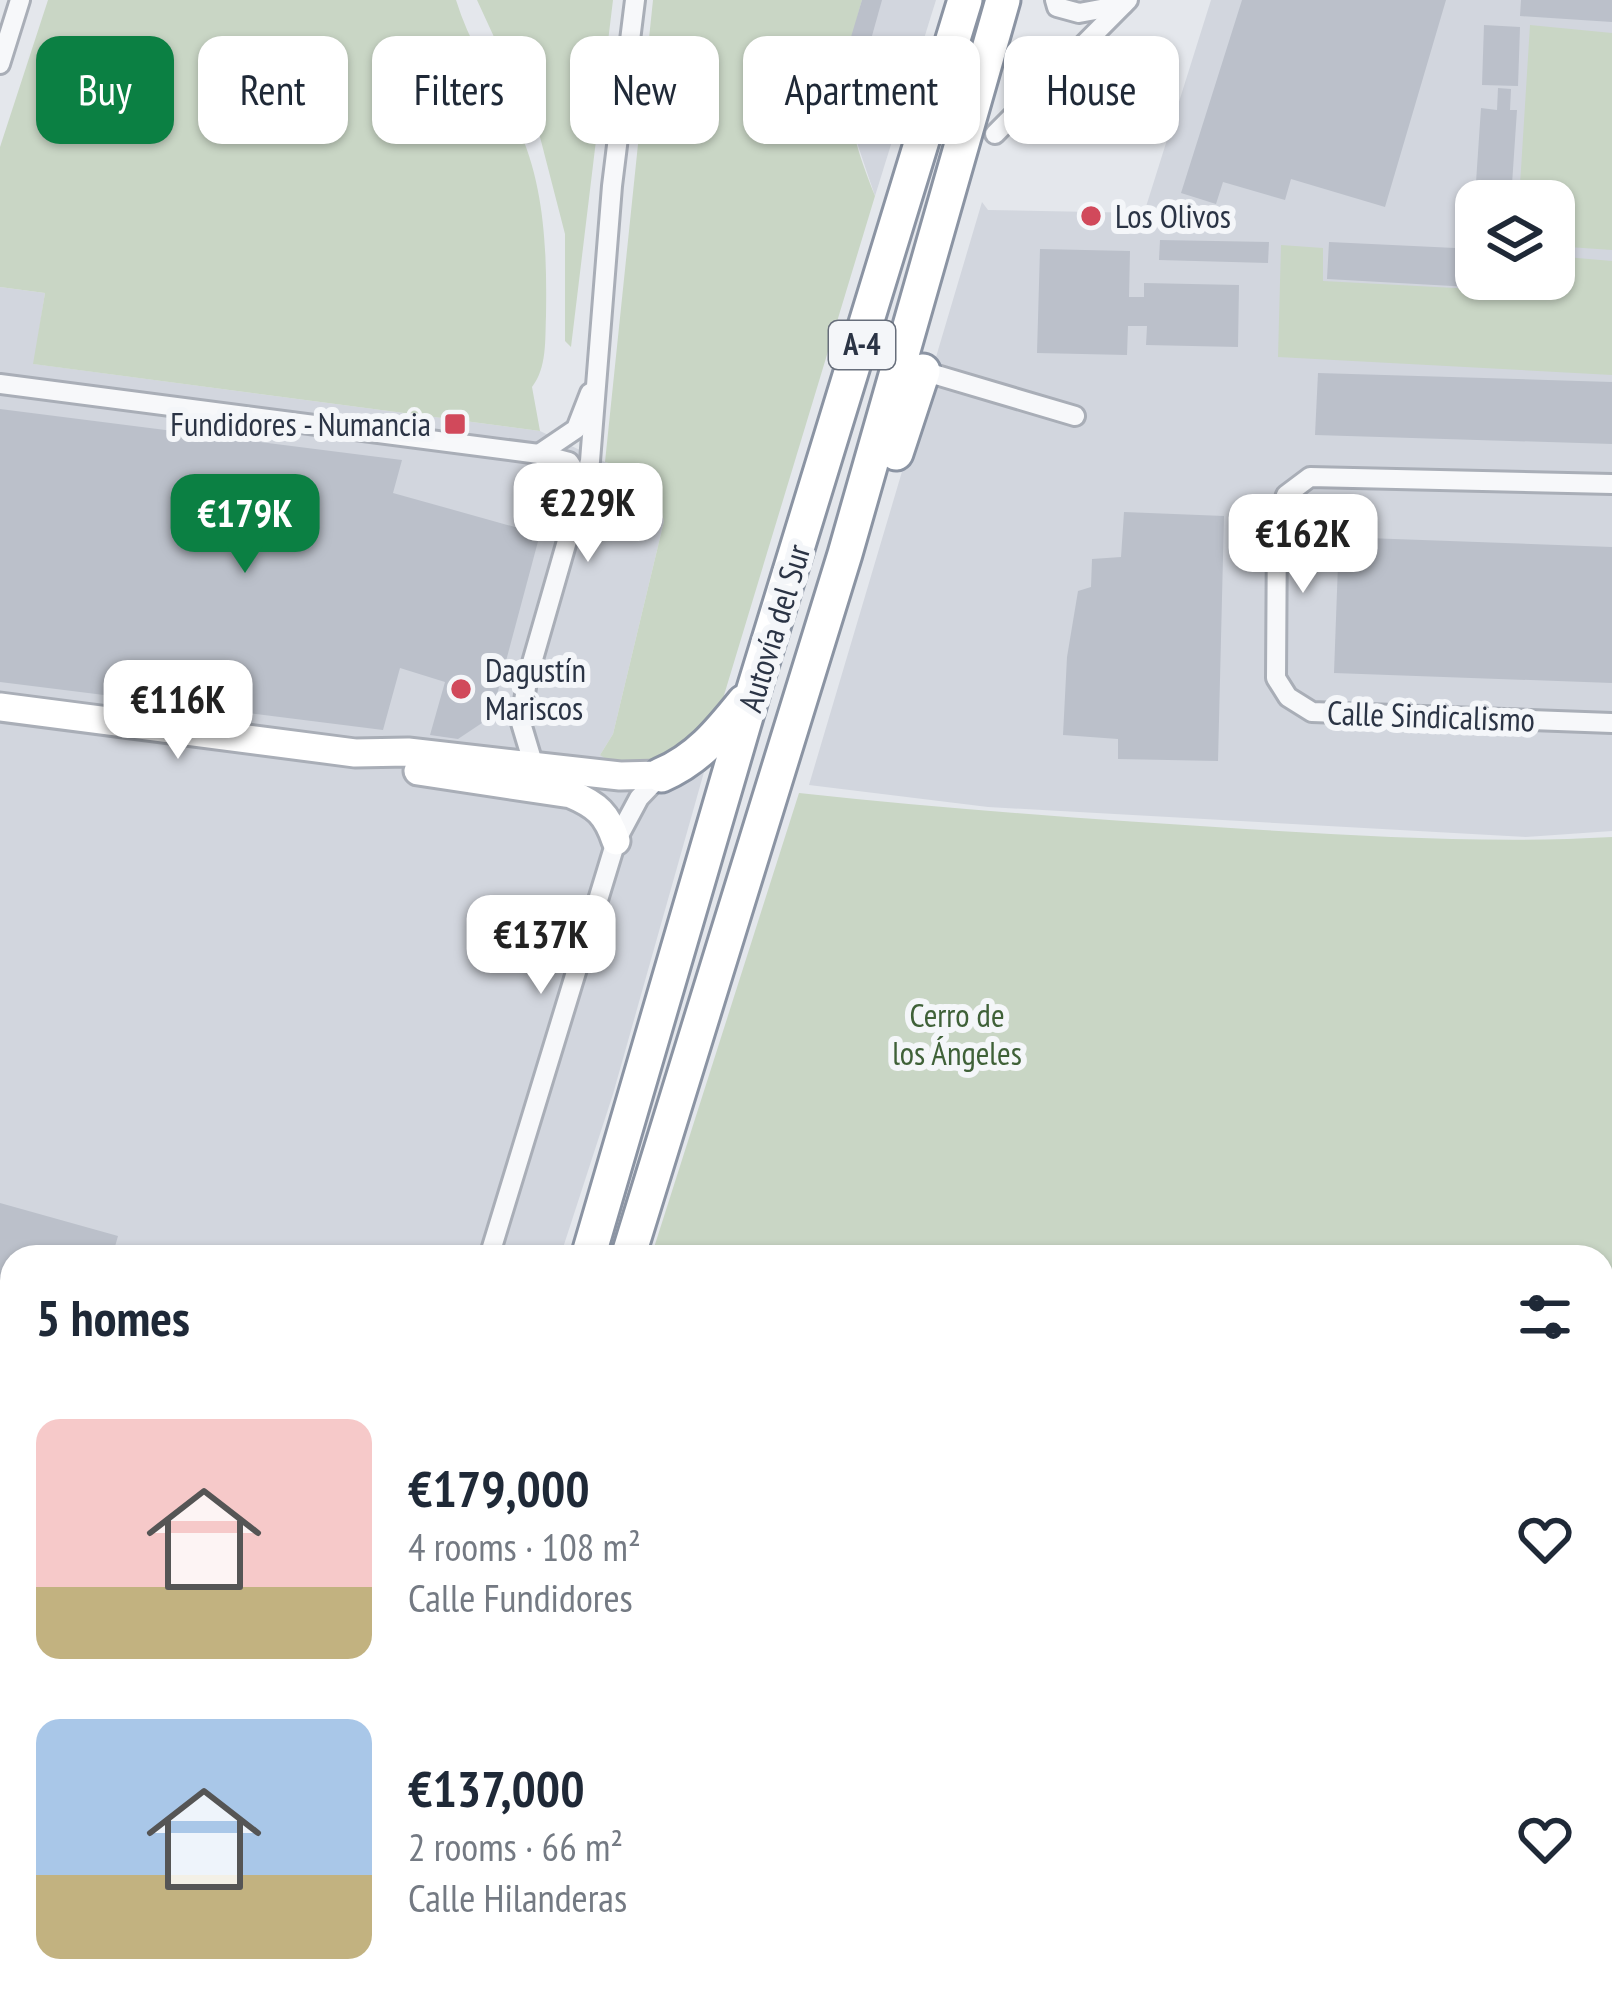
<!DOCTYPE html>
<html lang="en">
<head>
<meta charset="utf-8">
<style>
	body { margin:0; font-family:"PT Sans Narrow",sans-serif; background:#f6f6f7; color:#1f2937; height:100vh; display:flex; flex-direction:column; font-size:45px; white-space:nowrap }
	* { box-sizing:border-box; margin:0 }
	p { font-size:39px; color:#747a83 }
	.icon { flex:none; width:66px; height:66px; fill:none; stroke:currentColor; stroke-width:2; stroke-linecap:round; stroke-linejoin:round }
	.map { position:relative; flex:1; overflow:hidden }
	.side { position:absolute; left:0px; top:1245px; width:1614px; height:771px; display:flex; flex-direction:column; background:#fff; border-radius:36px 36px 0 0; box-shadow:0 3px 9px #0004 }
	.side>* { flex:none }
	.banner { position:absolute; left:36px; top:36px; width:1542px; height:108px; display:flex; gap:24px }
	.tools { position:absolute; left:1455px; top:180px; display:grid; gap:24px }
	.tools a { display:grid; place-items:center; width:120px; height:120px; border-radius:24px; background:#fff; box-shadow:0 3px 9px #0004; font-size:60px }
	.price { position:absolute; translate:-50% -102px; padding:0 27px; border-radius:24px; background:#fff; color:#222; font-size:39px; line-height:78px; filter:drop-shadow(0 3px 6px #0008) }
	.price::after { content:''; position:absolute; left:50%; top:72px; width:36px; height:27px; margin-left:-18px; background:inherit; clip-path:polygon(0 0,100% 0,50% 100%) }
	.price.current { background:#0b8043; color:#fff }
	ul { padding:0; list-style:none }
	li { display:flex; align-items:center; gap:36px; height:300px; padding:0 36px }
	li span { display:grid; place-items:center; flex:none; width:336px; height:240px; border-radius:24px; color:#555 }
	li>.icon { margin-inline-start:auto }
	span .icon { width:144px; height:144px; fill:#fffc; stroke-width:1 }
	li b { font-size:51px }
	h2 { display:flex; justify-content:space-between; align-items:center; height:144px; padding:0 36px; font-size:51px }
	.tag { padding:0 42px; border-radius:24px; background:#fff; box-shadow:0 3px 9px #0004; font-size:42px; line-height:108px }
	.tag.current { background:#0b8043; color:#fff }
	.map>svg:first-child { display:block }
	.built { fill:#d2d6de; fill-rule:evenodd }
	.green { fill:#c9d6c5 }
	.building { fill:#bbc0ca }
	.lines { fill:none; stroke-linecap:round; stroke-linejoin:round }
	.street-casing { stroke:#a9aeb7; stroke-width:24 }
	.secondary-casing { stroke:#a9aeb7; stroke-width:33 }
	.highway-casing { stroke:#8b94a3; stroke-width:39 }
	.street { stroke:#f7f8fa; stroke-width:18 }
	.secondary { stroke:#fff; stroke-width:27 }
	.highway { stroke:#fff; stroke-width:33 }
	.poi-dot { fill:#d1495b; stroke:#f4f6f9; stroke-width:4.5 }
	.labels { text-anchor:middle; stroke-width:12; stroke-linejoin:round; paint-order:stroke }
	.shield { fill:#f4f6f9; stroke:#676e7b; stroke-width:3 }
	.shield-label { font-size:30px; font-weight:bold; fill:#2b3445 }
	.poi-label { font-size:33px; fill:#2b3445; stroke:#f4f6f9; text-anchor:start }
	.street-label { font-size:33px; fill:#2b3445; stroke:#f4f6f9 }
	.park-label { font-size:33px; fill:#3f6138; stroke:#f4f6f9 }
</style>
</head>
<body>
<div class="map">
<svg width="1612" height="2015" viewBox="0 0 1612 2015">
	<rect width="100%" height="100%" fill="#e4e7ec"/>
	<g class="built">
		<polygon points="862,0 936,0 875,196 847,113 851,37"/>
		<path d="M1211,0H1612V831L1526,837L988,807L809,785L982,202L988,210L1144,213ZM1476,201H1554V279H1476Z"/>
		<polygon points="0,287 45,293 34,364 540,431 605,462 651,475 664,521 613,734 600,755 706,765 613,1094 560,1257 12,1257 12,2004 336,2004 333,2015 0,2015"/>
	</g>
	<g class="green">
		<path d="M48,0H456C470,46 496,82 517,125C545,185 547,251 546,316C545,340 547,368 532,387L540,431L33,364L45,293L0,287V147Z"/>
		<polygon points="477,0 613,0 571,347 565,341 565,234 540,137"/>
		<path d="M653,0H862C839,81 844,118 875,196L715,725C684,745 638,784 600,755L613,734L664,521L651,475L605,462Z"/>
		<polygon points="1530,25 1612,33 1612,250 1554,246 1554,201 1519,201"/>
		<polygon points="1281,245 1323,248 1323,281 1533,292 1535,279 1554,279 1554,256 1612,261 1612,375 1278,357"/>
		<path d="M799,793C948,809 1097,820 1246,829C1368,836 1490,844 1612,837V2015H1031L1033,2004H1602V1257H651Z"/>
	</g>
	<g class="building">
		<polygon points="862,0 882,0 870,43 851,37"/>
		<polygon points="1242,0 1446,0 1385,207 1291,179 1285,200 1223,182 1216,204 1181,193"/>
		<polygon points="1521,0 1612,0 1612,22 1520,16"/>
		<polygon points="1484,25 1520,27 1518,86 1482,85"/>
		<polygon points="1498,88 1511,89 1510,110 1517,110 1511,199 1475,197 1481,108 1497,110"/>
		<polygon points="1160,240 1269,242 1268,263 1159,260"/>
		<polygon points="1329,242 1476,249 1476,279 1531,279 1530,286 1507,285 1506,289 1327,279"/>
		<polygon points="1040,249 1130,251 1129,297 1144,297 1144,283 1239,285 1238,347 1146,345 1147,326 1128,326 1127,355 1037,353"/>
		<polygon points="1318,373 1612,382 1612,444 1315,435"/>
		<polygon points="0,409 402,460 393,493 540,534 491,717 458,739 430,735 445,682 400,668 383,730 0,682"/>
		<polygon points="1124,512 1224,516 1218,761 1118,759 1118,739 1063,735 1067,657 1078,591 1091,587 1092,559 1121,557"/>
		<polygon points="1339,537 1612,547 1612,683 1334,673"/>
		<polygon points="0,1203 118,1236 112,1257 12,1257 12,1354 0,1351"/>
		<polygon points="1,1475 12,1478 12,1680 0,1676"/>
		<polygon points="0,1905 12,1909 12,2004 105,2004 101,2015 0,2015"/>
	</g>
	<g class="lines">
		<defs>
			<g id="street">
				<polyline points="1055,0 1057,7 1079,13 1123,5"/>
				<polyline points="0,64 20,0"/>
				<polyline points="995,134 1128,0"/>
				<polyline points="923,371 1075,416"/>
				<polyline points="0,384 539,454 569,462 583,484"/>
				<polyline points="539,454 576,429 590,393"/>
				<polyline points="1612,484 1310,477 1286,495 1277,522 1276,678 1288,697 1312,712 1612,723"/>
				<polyline points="533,763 521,723 527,680 590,461 612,186 635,0"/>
				<polyline points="489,1257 616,841 639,798 661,775"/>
				<polyline points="0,1754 12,1758"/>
				<polyline points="267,2015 270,2004"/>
			</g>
			<g id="secondary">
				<polyline points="0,707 355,753 408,752 620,776 661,775"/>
				<path d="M418,771L571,794C597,805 607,814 616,841"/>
			</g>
			<g id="highway">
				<polyline points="896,453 923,371"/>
				<path d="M661,775C698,759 719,733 744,702"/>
				<polyline points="588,1257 754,689 965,0"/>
				<polyline points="628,1257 845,554 1003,0"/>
				<polyline points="361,2015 365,2004"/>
				<polyline points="403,2015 406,2004"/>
				<polyline points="440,2015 443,2004"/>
			</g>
		</defs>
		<use href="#street" class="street-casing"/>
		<use href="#secondary" class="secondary-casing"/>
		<use href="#highway" class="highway-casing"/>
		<use href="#street" class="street"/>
		<use href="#secondary" class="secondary"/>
		<use href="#highway" class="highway"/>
	</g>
	<g class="poi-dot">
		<circle cx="1091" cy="216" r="12"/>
		<rect x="443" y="412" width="24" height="24" rx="6"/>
		<circle cx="461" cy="689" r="12"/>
	</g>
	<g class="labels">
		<rect class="shield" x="829" y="321" width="66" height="48" rx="9"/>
		<g class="shield-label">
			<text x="862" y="355">A-4</text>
		</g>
		<g class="poi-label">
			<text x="1115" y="228">Los Olivos</text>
			<text x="431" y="436" text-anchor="end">Fundidores - Numancia</text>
			<text x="485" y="682">Dagustín<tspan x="485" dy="38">Mariscos</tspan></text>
		</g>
		<g class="street-label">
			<text transform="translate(774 628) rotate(-73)" y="12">Autovía del Sur</text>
			<text transform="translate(1431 716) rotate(2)" y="12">Calle Sindicalismo</text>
		</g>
		<g class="park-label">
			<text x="957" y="1027">Cerro de<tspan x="957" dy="38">los Ángeles</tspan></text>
		</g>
	</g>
</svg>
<div class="tools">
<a><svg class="icon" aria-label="layers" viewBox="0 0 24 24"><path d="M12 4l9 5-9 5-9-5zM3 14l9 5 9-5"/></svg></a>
</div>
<b class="price" style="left:588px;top:565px">€229K</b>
<b class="price current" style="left:245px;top:576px">€179K</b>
<b class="price" style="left:1303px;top:596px">€162K</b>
<b class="price" style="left:178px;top:762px">€116K</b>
<b class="price" style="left:541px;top:997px">€137K</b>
<div class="banner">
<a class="tag current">Buy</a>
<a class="tag">Rent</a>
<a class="tag">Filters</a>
<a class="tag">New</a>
<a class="tag">Apartment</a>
<a class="tag">House</a>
</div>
<section class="side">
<h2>5 homes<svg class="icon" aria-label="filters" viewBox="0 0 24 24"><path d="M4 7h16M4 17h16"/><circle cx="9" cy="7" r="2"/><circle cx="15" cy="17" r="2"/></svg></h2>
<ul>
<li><span style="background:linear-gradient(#f6c9c9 70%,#c2b280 0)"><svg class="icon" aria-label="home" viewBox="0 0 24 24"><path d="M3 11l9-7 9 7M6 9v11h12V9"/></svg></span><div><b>€179,000</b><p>4 rooms · 108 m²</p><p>Calle Fundidores</p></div><svg class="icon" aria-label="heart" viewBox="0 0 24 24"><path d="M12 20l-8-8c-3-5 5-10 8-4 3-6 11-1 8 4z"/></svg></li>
<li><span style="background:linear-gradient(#a9c7e8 65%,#c2b280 0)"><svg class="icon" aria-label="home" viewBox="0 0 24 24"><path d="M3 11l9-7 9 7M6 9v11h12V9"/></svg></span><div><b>€137,000</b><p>2 rooms · 66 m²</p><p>Calle Hilanderas</p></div><svg class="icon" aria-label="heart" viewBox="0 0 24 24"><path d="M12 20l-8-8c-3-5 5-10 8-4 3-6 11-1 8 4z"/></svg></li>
</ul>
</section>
</div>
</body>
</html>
